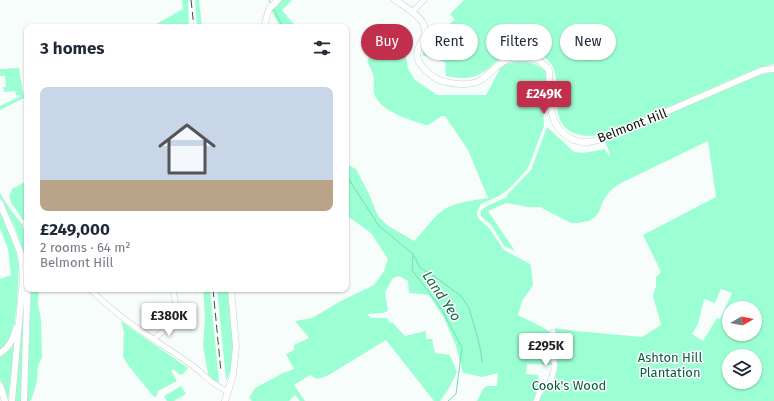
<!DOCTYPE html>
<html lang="en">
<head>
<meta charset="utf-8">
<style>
	body { margin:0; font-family:"Fira Sans",sans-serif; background:#f2f2f3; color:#1f2937; height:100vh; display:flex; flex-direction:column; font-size:15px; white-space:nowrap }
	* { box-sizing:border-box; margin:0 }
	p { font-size:13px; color:#747a83 }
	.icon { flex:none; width:22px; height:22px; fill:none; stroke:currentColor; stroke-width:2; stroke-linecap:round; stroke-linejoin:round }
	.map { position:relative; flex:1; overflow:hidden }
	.panel { position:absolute; left:24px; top:24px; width:325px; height:268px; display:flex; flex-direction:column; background:#fff; border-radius:8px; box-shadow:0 1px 3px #0004 }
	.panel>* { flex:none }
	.top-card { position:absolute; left:361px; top:24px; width:353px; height:36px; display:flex; gap:8px }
	.needle { width:26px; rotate:81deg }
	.tools { position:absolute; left:722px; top:301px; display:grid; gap:8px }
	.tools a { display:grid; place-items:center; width:40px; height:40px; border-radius:50%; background:#fff; box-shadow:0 1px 3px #0004; font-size:20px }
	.price { position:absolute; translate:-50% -34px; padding:0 9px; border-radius:4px; background:#fff; color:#222; font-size:13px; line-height:26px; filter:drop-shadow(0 1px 2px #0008) }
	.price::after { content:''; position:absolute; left:50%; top:24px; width:12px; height:9px; margin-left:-6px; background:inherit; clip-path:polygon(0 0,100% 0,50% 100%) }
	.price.on { background:#c0304d; color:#fff }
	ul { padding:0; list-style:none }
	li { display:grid; align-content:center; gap:8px; height:212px; padding:0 16px }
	li span { display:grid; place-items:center; height:124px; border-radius:8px; color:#555 }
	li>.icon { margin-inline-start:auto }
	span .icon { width:72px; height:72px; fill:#fffc; stroke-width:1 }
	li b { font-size:17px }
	h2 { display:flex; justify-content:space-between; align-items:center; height:48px; padding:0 16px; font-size:17px }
	.chip { padding:0 14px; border-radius:18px; background:#fff; box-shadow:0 1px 3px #0004; font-size:14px; line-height:36px }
	.chip.on { background:#c0304d; color:#fff }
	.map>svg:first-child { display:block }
	.green { fill:#9bffd3; fill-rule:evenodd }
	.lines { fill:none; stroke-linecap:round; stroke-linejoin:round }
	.stream { stroke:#78dcb2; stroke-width:1 }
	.minor-casing { stroke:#cad0cd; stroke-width:6 }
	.major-casing { stroke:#cad0cd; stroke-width:7 }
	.minor { stroke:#fff; stroke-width:5 }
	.major { stroke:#fff; stroke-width:6 }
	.rail { stroke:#494c4b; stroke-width:1; stroke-dasharray:8 4; stroke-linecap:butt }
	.labels { text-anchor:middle; stroke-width:3; stroke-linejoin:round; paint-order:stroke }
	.street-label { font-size:13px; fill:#0d0f0e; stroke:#fff }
	.park-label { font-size:13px; fill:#0a5c42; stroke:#fff }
	.water-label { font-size:14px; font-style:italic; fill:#1a664b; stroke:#fff }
</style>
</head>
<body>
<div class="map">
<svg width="774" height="401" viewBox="0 0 774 401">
	<rect width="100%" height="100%" fill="#f7fdfa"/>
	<g class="green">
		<polygon points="182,0 188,0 189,27 151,27 183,9"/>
		<polygon points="195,0 199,0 202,27 197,27"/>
		<polygon points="282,0 292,0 282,10 296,27 280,27 271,10"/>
		<path d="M464,0H774V64L758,68L616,130C602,135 589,139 574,133C542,120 570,76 545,58C533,50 513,50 501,58C493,64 486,72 476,76C467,79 456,78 446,76L445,62L422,55L429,38V31L432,33H436L455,20L450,14Z"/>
		<path d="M385,39L406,57L408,69L415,80L437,95H486L502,65C520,60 530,59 546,71L548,82L544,84L542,86L544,126L528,168L511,187L499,196L481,204L477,212V216L480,220L489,228L504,250L530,264L531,267L533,283L532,287L522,301L518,315L544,328L551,333L554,365L527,364L526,374L538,375L540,384L536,389L538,391L534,401H477L483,389L486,386H497L498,373L482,377L464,373H463L456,346L444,318L429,295L409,293L408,281L399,276L393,278L385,292L388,311L383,313L367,314L371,318H387L390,323L392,322L405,336L426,331V339H432L435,353L450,355L457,372L448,390L440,401H434L386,340L327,376L317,379L310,375L294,385L305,401H300L295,395L289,401H252L249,398L255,388L283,373L294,369L286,354L294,350V345L309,338L295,321L312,318L341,301L374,285L384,271L388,259L371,233L346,215V164L356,169L369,194L378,216L387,225L414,241C422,233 429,223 437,215C451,202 470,201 488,198L468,150L445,116H442L428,125H425C409,119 380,112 374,93C373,88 374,83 374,78C373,72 369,66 367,60Z"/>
		<polygon points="19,68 24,98 0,110 0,106 21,96 16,95 15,91 4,92 3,87 6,87 5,76 0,76 0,69"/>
		<path d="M774,72V401H539C543,389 555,384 557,372C558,365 554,360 553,353C552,345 554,336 555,328L576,331L642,337L661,325L653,296L656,286V277L661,272L643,235L716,197L708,141L619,184L610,191L603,201L599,212L595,217L589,221L578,223H571L540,207H528L506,203L488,211L515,251L504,246L492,226L481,216V210L487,206L507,197V195L531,170L547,127L574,152L583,153L605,149L610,157V154L605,141L763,74ZM721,289L732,293L720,319L717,318L703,341L692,334L698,324L704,299L715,303ZM729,308H755V334H729ZM729,356H755V382H729Z"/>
		<polygon points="27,181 27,222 26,221 25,223 12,204 9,197 12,189"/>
		<polygon points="0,193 10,209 25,228 27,232 27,259 23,252 15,228 0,197"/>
		<polygon points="0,211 15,247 19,265 17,303 14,328 12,337 0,352 0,279 11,275 8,249 0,228"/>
		<polygon points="31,289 39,289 38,304 41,320 42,357 38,366 37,381 32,398 30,401 27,401"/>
		<polygon points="203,289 210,289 219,382 214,381 208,374 203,346 205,317"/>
		<path d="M217,289H229C232,317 240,353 227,379L226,380Z"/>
		<polygon points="25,294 22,401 14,401"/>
		<polygon points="121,321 188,368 182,375 179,374 173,369 171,371 177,381 158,391 157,396 154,397 128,365 123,357 124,332"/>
		<polygon points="15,341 8,401 7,401 5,392 0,379 0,357 7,352"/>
		<polygon points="181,386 186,394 174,401 167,401 164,396"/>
	</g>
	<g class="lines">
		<g class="stream">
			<polyline points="269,0 271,4"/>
			<polyline points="273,8 283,27"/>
			<polyline points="346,175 379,226 413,254 412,270 442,310 462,348 456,394 448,401"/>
			<polyline points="414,256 420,268 434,276 461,296 469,308 477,335 481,352 482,362"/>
		</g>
		<defs>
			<g id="minor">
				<polyline points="412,12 424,0"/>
				<polyline points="25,226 27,228"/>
				<path d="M90,289C120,320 158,341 193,366C205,375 212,385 227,391"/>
				<path d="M154,339C164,330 177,323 176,308C176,302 174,296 173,289"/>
				<polyline points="536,401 540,391 549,385 554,370 555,365 550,349 553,332"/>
			</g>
			<g id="major">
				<path d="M395,0C404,6 417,13 423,23C432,40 406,50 423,67C426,71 432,76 437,79C449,84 469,87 481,80C486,77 491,71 495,68C499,65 504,61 508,59C513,57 532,58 538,60C542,62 546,67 549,70C550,84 549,108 554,120C559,132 571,142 585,142C591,142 597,140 603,139L763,70L774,69"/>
				<polyline points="264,27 269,9 278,0"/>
				<polyline points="0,203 21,254 23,277 12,401"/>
				<path d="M0,353C10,347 13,339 16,328"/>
				<polyline points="0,385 5,401"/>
				<polyline points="24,401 27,298 26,277"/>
				<polyline points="225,401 233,375 236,347 231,289"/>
			</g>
		</defs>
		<use href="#minor" class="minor-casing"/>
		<use href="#major" class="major-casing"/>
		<use href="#minor" class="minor"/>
		<use href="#major" class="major"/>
		<g class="rail">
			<polyline points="191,0 194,27"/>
			<polyline points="213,289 221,372"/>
		</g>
	</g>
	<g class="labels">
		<g class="street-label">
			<text transform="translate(632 125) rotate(-21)" y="5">Belmont Hill</text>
		</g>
		<g class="park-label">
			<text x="670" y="362">Ashton Hill<tspan x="670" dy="15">Plantation</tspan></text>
			<text x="569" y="390">Cook's Wood</text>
		</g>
		<g class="water-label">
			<text transform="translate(442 296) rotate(56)" y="5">Land Yeo</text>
		</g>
	</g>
</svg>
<div class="tools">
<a><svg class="needle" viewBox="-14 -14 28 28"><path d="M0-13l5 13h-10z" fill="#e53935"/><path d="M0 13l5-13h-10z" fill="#747a83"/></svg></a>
<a><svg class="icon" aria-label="layers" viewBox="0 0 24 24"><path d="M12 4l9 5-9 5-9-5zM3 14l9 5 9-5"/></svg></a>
</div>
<b class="price on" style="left:544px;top:115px">£249K</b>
<b class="price" style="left:169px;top:337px">£380K</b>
<b class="price" style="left:546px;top:367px">£295K</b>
<div class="top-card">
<a class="chip on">Buy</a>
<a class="chip">Rent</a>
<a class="chip">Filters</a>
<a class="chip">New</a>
</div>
<section class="panel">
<h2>3 homes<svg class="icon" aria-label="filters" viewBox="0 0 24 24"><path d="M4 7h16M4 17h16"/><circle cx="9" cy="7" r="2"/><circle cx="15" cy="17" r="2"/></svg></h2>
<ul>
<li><span style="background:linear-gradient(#c9d6e8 75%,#b9a48a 0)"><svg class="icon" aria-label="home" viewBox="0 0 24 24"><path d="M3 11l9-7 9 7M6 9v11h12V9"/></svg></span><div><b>£249,000</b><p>2 rooms · 64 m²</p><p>Belmont Hill</p></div></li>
</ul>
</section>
</div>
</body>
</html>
